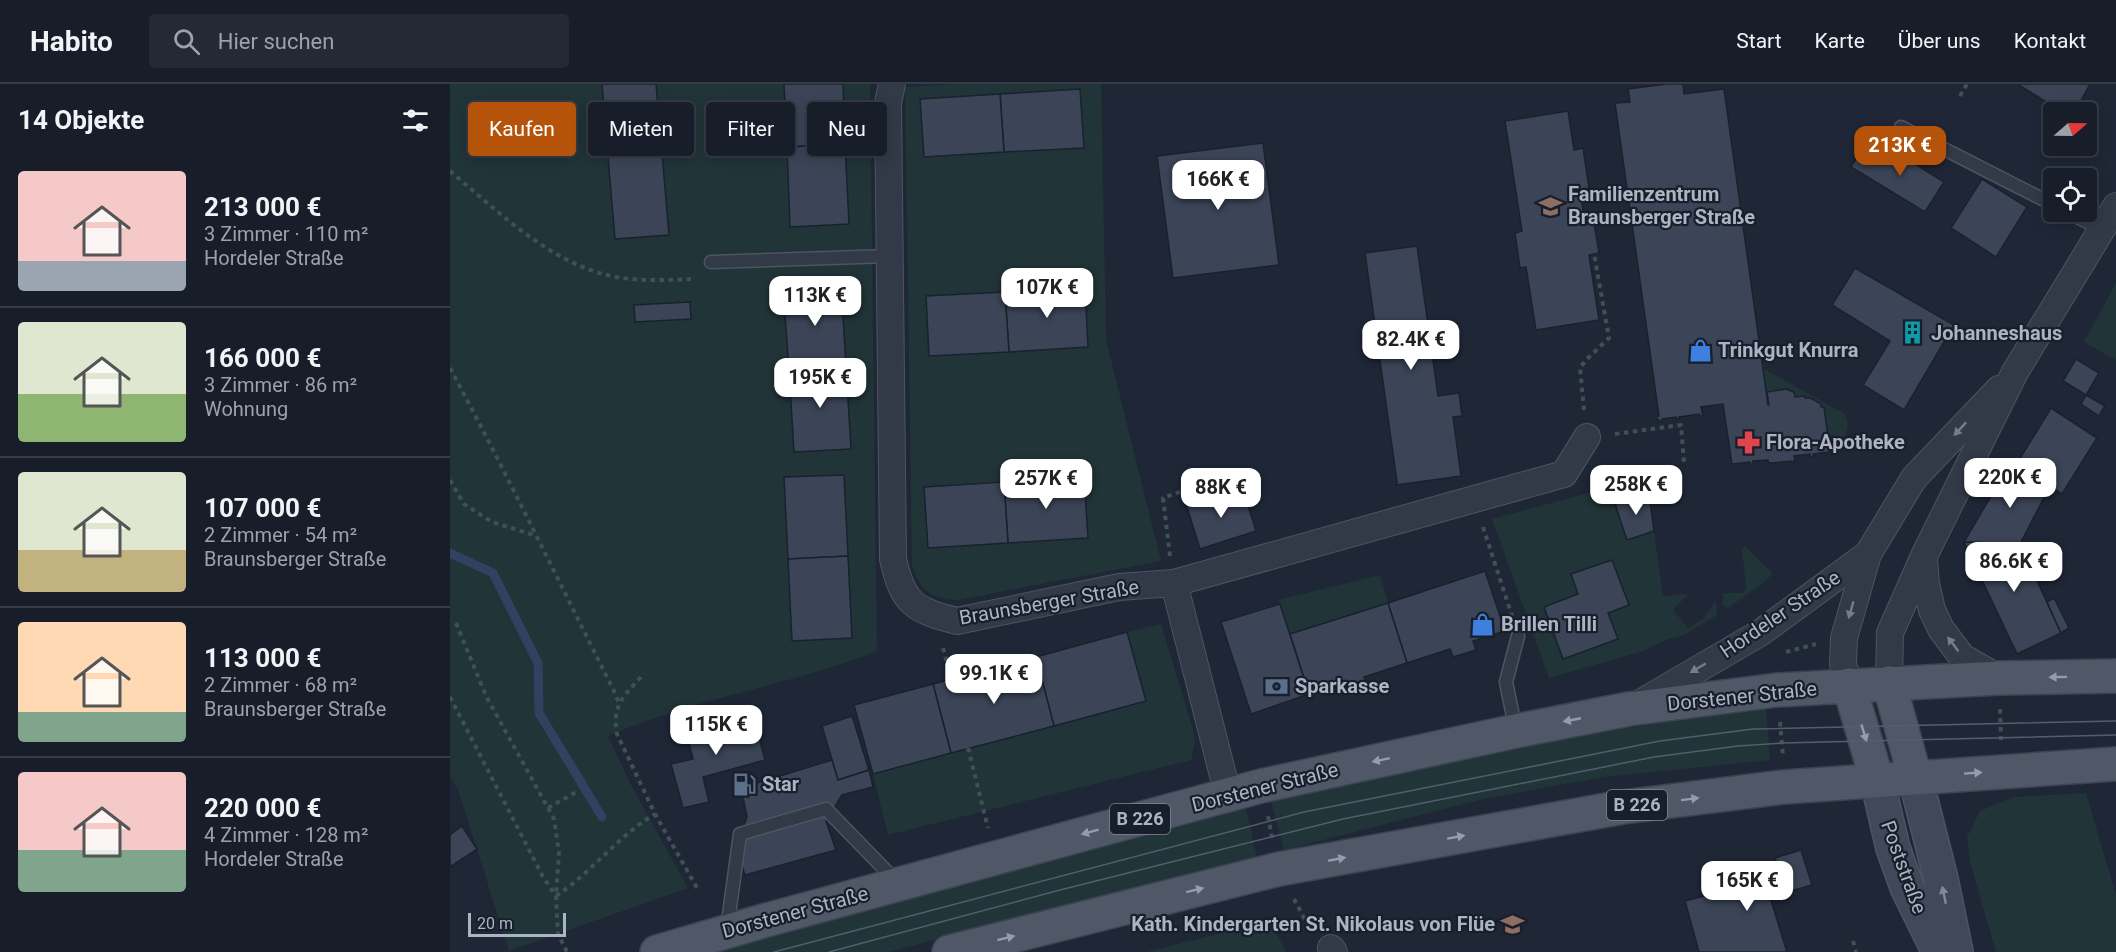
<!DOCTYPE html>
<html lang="de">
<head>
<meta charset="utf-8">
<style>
	body { margin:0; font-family:Roboto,sans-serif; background:#242a35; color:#f1f3f6; height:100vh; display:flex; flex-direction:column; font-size:22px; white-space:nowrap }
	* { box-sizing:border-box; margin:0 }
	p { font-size:20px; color:#9ea2a8 }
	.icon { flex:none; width:33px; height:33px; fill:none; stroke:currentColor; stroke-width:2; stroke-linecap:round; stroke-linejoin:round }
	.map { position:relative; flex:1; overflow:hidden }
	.side { display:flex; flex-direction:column; background:#171d29; width:450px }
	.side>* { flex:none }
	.hud { position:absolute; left:18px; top:18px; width:570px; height:54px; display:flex; gap:12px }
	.needle { width:39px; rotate:70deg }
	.fabs { position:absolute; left:1593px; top:18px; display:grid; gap:12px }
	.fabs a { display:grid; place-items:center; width:54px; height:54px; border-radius:6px; background:#171d29; box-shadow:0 3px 15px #0003,0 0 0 2px #363b46; font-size:30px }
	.scale { position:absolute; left:18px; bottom:15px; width:98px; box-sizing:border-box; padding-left:6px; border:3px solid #acb4c4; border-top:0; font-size:16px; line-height:21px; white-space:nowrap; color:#acb4c4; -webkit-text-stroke:4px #181f2b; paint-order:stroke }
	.price { position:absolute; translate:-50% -51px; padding:0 14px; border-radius:12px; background:#fff; color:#222; font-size:20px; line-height:39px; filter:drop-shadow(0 2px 3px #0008) }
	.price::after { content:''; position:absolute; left:50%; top:36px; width:18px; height:14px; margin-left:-9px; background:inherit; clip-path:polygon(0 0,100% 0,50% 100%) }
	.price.active { background:#b45309; color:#fff }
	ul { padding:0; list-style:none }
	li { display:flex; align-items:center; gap:18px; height:150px; padding:0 18px }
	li+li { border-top:2px solid #363b46 }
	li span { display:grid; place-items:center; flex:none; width:168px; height:120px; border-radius:6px; color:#555 }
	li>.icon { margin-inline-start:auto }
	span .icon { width:72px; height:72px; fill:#fffc; stroke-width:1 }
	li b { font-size:26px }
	h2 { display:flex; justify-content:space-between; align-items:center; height:72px; padding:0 18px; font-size:26px }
	.pill { padding:0 21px; border-radius:6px; background:#171d29; box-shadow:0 3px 15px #0003,0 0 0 2px #363b46; font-size:21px; line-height:54px }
	.pill.active { background:#b45309; color:#fff }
	header { display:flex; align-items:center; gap:36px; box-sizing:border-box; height:84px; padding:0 30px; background:#171d29; border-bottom:2px solid #363b46 }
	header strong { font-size:28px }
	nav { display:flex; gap:33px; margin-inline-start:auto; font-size:21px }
	.search { width:420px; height:54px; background:#242a35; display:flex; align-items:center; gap:15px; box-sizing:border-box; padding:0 21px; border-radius:6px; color:#9ea2a8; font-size:22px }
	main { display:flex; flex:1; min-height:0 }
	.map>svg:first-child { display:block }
	.green { fill:#213438 }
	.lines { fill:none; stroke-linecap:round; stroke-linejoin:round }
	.stream { stroke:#32415f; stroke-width:9 }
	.building { fill:#3b4557; stroke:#1a212e; stroke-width:1.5 }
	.lane-casing { stroke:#4d5462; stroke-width:15 }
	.street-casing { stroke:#4d5462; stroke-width:28 }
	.secondary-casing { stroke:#4d5462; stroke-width:36 }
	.primary-casing { stroke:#3c4351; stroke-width:36 }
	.path { stroke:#3e5155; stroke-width:4; stroke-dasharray:4.5 4.5; stroke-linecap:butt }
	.lane { stroke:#323a47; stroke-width:12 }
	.street { stroke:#323a47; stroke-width:26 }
	.secondary { stroke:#40485a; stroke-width:33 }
	.primary { stroke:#505868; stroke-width:33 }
	.tram { stroke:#545d6f; stroke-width:1.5 }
	.oneway { fill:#757d8c }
	.oneway2 { fill:#959dad }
	.oneway3 { fill:#81899a }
	.labels { text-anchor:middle; stroke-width:4.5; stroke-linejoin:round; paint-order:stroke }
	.shield { fill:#181f2b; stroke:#808796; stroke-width:1.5 }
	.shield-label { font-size:18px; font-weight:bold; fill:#acb4c4 }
	.poi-label { font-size:20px; font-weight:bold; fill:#acb4c4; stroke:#181f2b; text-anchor:start }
	.street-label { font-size:20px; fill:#acb4c4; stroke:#181f2b }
</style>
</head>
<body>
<header>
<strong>Habito</strong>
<div class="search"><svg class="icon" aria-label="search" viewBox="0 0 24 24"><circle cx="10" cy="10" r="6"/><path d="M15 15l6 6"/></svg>Hier suchen</div>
<nav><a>Start</a><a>Karte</a><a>Über uns</a><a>Kontakt</a></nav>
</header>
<main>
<section class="side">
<h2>14 Objekte<svg class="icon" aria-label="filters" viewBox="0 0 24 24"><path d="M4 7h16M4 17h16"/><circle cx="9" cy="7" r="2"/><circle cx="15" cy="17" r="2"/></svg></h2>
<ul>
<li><span style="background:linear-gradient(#f6c9c9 75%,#9aa5b1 0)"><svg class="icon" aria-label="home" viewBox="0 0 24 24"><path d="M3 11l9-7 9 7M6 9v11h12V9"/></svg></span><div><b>213 000 €</b><p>3 Zimmer · 110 m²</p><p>Hordeler Straße</p></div></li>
<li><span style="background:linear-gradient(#dfe7d0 60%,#8fb573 0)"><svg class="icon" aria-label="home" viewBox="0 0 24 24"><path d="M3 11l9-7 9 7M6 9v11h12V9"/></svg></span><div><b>166 000 €</b><p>3 Zimmer · 86 m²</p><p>Wohnung</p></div></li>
<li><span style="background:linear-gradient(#dfe7d0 65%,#c2b280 0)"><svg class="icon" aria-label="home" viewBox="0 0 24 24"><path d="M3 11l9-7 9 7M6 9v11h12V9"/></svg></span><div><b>107 000 €</b><p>2 Zimmer · 54 m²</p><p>Braunsberger Straße</p></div></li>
<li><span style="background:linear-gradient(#ffd9b3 75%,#7fa58c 0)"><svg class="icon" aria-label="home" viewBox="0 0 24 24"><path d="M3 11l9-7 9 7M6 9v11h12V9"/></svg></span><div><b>113 000 €</b><p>2 Zimmer · 68 m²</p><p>Braunsberger Straße</p></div></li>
<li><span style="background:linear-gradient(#f6c9c9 65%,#7fa58c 0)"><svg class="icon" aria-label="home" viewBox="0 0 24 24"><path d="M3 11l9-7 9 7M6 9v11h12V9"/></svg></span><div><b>220 000 €</b><p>4 Zimmer · 128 m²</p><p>Hordeler Straße</p></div></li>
</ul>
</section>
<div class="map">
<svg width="1666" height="868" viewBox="0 0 1666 868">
	<rect width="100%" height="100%" fill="#1f2737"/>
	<g class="green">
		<path d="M0,0H420L427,567C339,602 244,614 158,652L181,701L238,804L59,867L9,708L0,692Z"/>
		<path d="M505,0H651L656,256L711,477L508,516C483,515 468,507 462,480L455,3Z"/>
		<polygon points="1666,199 1666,276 1634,258"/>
		<path d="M1312,284L1395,330C1403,347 1392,354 1382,368H1380L1374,323H1371L1370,320L1361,314H1355V312L1345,313L1344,308L1318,321Z"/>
		<polygon points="1153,405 1160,421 1165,420 1177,456 1204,447 1213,512 1233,510 1237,511 1223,526 1238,544 1254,534 1266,517 1267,531 1232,552 1218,555 1193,567 1099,594 1042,435"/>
		<polygon points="1295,462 1323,490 1310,501 1278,524 1273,522 1273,509 1293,509 1296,503 1292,464"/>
		<polygon points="930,491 938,519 840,550 828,516"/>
		<polygon points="711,540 744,649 745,659 741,676 438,751 423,690 696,617 677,548"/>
		<path d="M1316,624L1320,676L1153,693L1033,715L834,766L821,717C985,681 1149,644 1316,624Z"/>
		<polygon points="1636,709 1666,811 1666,868 1546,868 1520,778 1517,753 1530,727 1564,713"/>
		<polygon points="796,724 807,774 438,868 266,868 512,799"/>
		<polygon points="806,840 826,848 836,868 697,868"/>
	</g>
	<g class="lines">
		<polyline class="stream" points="0,469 43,489 88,579 89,629 152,733"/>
	</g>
	<g class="building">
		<polygon points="152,0 206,0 212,69 158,73"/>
		<polygon points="334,0 393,0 395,60 337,63"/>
		<polygon points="1216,0 1233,0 1234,10 1274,5 1318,321 1319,321 1317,308 1336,305 1344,308 1345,313 1355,312 1355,314 1361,314 1371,320 1371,323 1374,323 1380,368 1363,370 1364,372 1360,373 1360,370 1344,372 1345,377 1319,379 1318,376 1303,377 1303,380 1300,380 1300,378 1282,380 1273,320 1251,323 1253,332 1250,332 1249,330 1229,333 1229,335 1226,335 1226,333 1212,335 1212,337 1209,337 1208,335 1206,335 1206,333 1209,332 1165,19 1180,18 1178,5"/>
		<polygon points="1570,0 1640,0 1625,28 1604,28 1604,33 1596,32 1596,22 1598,19 1569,1"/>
		<polygon points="630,5 634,64 554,68 550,10"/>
		<polygon points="550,10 554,68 474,73 470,15"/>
		<polygon points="1118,27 1124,66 1133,64 1139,104 1130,106 1135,140 1144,139 1149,169 1139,171 1149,236 1086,246 1076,183 1070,184 1065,149 1072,147 1055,37"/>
		<polygon points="813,59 829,181 723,194 707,72"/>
		<polygon points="395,60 399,140 340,143 337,63"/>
		<polygon points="1413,63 1436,77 1443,66 1494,98 1475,128 1401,83"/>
		<polygon points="212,69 219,151 165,155 158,73"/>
		<polygon points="1532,95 1577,123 1546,173 1501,144"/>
		<polygon points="967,162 988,312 1009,309 1012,332 1003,333 1011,392 946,401 947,398 915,169"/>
		<polygon points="1405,184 1504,241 1454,326 1413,301 1440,257 1382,221"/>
		<polygon points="391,200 396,282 339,286 333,204"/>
		<polygon points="635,203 638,263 559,268 555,208"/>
		<polygon points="555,208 559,268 479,272 476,212"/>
		<polygon points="240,218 241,235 185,238 184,221"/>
		<polygon points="1626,275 1649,289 1636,311 1613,297"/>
		<polygon points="396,282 401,365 344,368 339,286"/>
		<polygon points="1636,311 1655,322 1649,332 1631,320"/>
		<polygon points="1601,324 1647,354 1612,410 1566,381"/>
		<polygon points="1561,378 1600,402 1570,460 1514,458"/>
		<polygon points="394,391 398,472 338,475 334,393"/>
		<polygon points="634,393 638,454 558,459 554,398"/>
		<polygon points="554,398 558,459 478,464 474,403"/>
		<polygon points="793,406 806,447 750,465 737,423"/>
		<polygon points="1199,409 1204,447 1177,456 1165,420"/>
		<polygon points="1514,458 1570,460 1611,549 1567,570"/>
		<polygon points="398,472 402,554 342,557 338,475"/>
		<polygon points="1162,476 1179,521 1158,529 1168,555 1113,575 1094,523 1128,510 1121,490"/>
		<polygon points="1035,487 1055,547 1023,557 1026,566 1003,573 1000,565 957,579 938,519"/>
		<polygon points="1604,514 1619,544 1611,549 1597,518"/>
		<polygon points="938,519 957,579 914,593 917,601 893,609 891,600 859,610 840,550"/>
		<polygon points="830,520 859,610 801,630 771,538"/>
		<polygon points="677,548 696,617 604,642 586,573"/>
		<polygon points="586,573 604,642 501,669 483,600"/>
		<polygon points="483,600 501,669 423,690 404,621"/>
		<polygon points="303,630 315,676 253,693 259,718 233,724 221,680 243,675 236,648"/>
		<polygon points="402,632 419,686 388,696 372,642"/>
		<polygon points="382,676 388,696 419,686 423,703 392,711 376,737 386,766 295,791 286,764 297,733 291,704"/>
		<polygon points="12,742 27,765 0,783 0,751"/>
		<polygon points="1351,766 1362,801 1320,813 1337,868 1249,868 1235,817 1331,792 1325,774"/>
	</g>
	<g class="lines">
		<defs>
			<g id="lane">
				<polyline points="1451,43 1604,121"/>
				<polyline points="1617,128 1652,145"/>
				<polyline points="261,178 439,172"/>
				<polyline points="1066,647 1056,598 1068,552"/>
				<polyline points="277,845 290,750 376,725 446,797"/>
			</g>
			<g id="street">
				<path d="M442,0L438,19L443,475C453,520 464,526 507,537L669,503L724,499L1114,390L1137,353"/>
				<polyline points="1474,475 1476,500 1482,526 1491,545 1512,573 1549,594"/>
				<polyline points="724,499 778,711"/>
				<polyline points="1439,599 1440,549 1474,472 1565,288 1666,122"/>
				<polyline points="1399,601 1393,580 1394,554 1418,470 1464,394 1549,305"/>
				<polyline points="1185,622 1310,549 1418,470"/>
				<polyline points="881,864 884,868"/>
			</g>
			<g id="secondary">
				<polyline points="1465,693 1491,795 1506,868"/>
				<polyline points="1427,696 1443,764 1457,803 1489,868"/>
			</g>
			<g id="primary">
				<polyline points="1439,599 1465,693"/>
				<polyline points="1399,601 1427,696"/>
				<polyline points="207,868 313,837 811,702 1066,647 1179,625 1327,606 1549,594 1666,592"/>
				<polyline points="499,868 829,785 1173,723 1334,703 1666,680"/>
			</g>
		</defs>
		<use href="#lane" class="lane-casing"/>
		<use href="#street" class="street-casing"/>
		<use href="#secondary" class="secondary-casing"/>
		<use href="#primary" class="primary-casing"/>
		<g class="path">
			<polyline points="1510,12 1517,0"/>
			<path d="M0,87C45,125 98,177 157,191C185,198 216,196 245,195"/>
			<path d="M0,284C57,390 109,498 163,605L169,619"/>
			<polyline points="1134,326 1130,284 1136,276 1159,254 1144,170"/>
			<polyline points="1165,350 1231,341 1234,379"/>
			<polyline points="0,396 14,420 42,438 84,451"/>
			<polyline points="1033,443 1062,532"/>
			<polyline points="720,472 713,414 788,387"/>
			<polyline points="6,539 36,612 104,735 109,769 106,812"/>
			<polyline points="493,564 501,595"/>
			<polyline points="1336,568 1366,560"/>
			<path d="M191,593C173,613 162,621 167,650L205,730L247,804"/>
			<polyline points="0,613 92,791 106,812 108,850 117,868"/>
			<polyline points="1550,625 1551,656"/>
			<polyline points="1330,638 1333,672"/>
			<polyline points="518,664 538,744"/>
			<polyline points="98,724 128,707"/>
			<polyline points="818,732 822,754"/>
			<path d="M106,812C142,788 168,752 205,730"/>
			<polyline points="844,815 860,845"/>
			<polyline points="1403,857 1406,868"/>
		</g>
		<use href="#lane" class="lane"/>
		<use href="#street" class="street"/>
		<use href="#secondary" class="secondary"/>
		<use href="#primary" class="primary"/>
		<g class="tram">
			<polyline points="324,868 854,728 1210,657 1303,645 1666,637"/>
			<polyline points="379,868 610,806 893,735 1204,673 1288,662 1332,659 1666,651"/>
		</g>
	</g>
	<defs><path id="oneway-solid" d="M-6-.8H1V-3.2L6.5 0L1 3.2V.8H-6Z" transform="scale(1.5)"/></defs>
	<g class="oneway">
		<use href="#oneway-solid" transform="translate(1510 345) rotate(133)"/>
		<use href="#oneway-solid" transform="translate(1401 526) rotate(106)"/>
		<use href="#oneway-solid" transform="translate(1503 560) rotate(-127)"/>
		<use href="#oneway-solid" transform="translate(1248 584) rotate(150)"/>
	</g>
	<g class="oneway2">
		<use href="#oneway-solid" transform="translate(1608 593) rotate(179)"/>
		<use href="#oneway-solid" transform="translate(1122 636) rotate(169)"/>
		<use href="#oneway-solid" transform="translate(1414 649) rotate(73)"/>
		<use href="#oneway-solid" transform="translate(931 676) rotate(168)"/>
		<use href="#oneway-solid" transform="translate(1523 689) rotate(-4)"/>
		<use href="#oneway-solid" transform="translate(1240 715) rotate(-7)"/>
		<use href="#oneway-solid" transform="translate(640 748) rotate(165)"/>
		<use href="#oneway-solid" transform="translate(1006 753) rotate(-10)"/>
		<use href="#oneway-solid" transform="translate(887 775) rotate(-11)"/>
		<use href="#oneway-solid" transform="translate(745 806) rotate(-14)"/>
		<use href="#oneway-solid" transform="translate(556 854) rotate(-14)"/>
	</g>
	<use class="oneway3" href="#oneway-solid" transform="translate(1494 811) rotate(-102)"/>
	<defs>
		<symbol id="school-bare" viewBox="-9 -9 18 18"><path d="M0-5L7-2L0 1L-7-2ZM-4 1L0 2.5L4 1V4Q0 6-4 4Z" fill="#8d6e63" stroke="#181f2b" stroke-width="2.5" paint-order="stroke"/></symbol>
		<symbol id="building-bare" viewBox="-9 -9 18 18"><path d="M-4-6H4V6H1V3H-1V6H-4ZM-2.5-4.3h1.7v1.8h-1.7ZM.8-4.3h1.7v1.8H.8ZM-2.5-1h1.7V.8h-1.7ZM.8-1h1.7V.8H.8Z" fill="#0f9aa8" stroke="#181f2b" stroke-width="2.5" paint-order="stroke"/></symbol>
		<symbol id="shop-bare" viewBox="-9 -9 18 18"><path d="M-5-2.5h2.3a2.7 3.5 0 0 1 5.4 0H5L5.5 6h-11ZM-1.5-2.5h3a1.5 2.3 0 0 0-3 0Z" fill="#3f7fe0" stroke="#181f2b" stroke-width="2.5" paint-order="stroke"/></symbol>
		<symbol id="pharmacy-bare" viewBox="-9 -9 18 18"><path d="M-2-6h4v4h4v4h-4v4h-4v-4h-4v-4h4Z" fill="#e0444e" stroke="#181f2b" stroke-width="2.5" paint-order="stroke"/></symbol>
		<symbol id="bank-bare" viewBox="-9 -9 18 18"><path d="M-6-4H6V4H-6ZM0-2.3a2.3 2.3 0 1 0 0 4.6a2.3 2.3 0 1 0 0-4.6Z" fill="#5c6f8a" stroke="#181f2b" stroke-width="2.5" paint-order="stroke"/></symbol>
		<symbol id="fuel-bare" viewBox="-9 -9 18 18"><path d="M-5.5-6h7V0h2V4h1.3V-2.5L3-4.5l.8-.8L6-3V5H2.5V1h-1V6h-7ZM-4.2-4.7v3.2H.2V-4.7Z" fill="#5c6f8a" stroke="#181f2b" stroke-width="2.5" paint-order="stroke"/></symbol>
	</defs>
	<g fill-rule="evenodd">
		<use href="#school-bare" x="1084" y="106" width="33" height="33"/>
		<use href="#building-bare" x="1446" y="232" width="33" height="33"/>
		<use href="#shop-bare" x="1234" y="250" width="33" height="33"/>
		<use href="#pharmacy-bare" x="1282" y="342" width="33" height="33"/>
		<use href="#shop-bare" x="1016" y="524" width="33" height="33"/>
		<use href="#bank-bare" x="810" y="586" width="33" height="33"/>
		<use href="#fuel-bare" x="278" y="684" width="33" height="33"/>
		<use href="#school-bare" x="1046" y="824" width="33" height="33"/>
	</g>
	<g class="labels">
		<g class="shield">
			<rect x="1157" y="706" width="60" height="30" rx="4.5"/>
			<rect x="660" y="720" width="60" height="30" rx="4.5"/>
		</g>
		<g class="shield-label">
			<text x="1187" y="727">B 226</text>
			<text x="690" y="741">B 226</text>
		</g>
		<g class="poi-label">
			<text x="1118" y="117">Familienzentrum<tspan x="1118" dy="23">Braunsberger Straße</tspan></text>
			<text x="1481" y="256">Johanneshaus</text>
			<text x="1268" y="273">Trinkgut Knurra</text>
			<text x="1316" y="365">Flora-Apotheke</text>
			<text x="1051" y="547">Brillen Tilli</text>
			<text x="845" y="609">Sparkasse</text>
			<text x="312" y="707">Star</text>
			<text x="1045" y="847" text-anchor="end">Kath. Kindergarten St. Nikolaus von Flüe</text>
		</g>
		<g class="street-label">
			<text transform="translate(599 518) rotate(-10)" y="7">Braunsberger Straße</text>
			<text transform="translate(1330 530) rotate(-34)" y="7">Hordeler Straße</text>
			<text transform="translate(1292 612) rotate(-6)" y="7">Dorstener Straße</text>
			<text transform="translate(815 703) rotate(-14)" y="7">Dorstener Straße</text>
			<text transform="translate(1454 783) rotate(70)" y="7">Poststraße</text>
			<text transform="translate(345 828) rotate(-15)" y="7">Dorstener Straße</text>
		</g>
	</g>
</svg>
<div class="fabs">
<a><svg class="needle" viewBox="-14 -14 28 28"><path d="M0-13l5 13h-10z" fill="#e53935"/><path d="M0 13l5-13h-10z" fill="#9ea2a8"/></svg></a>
<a><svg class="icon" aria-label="locate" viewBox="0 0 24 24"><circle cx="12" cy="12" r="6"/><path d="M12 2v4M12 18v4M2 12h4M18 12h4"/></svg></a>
</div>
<div class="scale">20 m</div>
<b class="price active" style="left:1450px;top:93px">213K €</b>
<b class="price" style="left:768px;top:127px">166K €</b>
<b class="price" style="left:597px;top:235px">107K €</b>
<b class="price" style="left:365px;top:243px">113K €</b>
<b class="price" style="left:961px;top:287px">82.4K €</b>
<b class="price" style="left:370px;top:325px">195K €</b>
<b class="price" style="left:1560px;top:425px">220K €</b>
<b class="price" style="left:596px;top:426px">257K €</b>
<b class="price" style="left:1186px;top:432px">258K €</b>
<b class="price" style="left:771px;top:435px">88K €</b>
<b class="price" style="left:1564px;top:509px">86.6K €</b>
<b class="price" style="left:544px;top:621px">99.1K €</b>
<b class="price" style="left:266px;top:672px">115K €</b>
<b class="price" style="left:1297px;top:828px">165K €</b>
<div class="hud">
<a class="pill active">Kaufen</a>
<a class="pill">Mieten</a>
<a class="pill">Filter</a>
<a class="pill">Neu</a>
</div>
</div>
</main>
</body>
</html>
